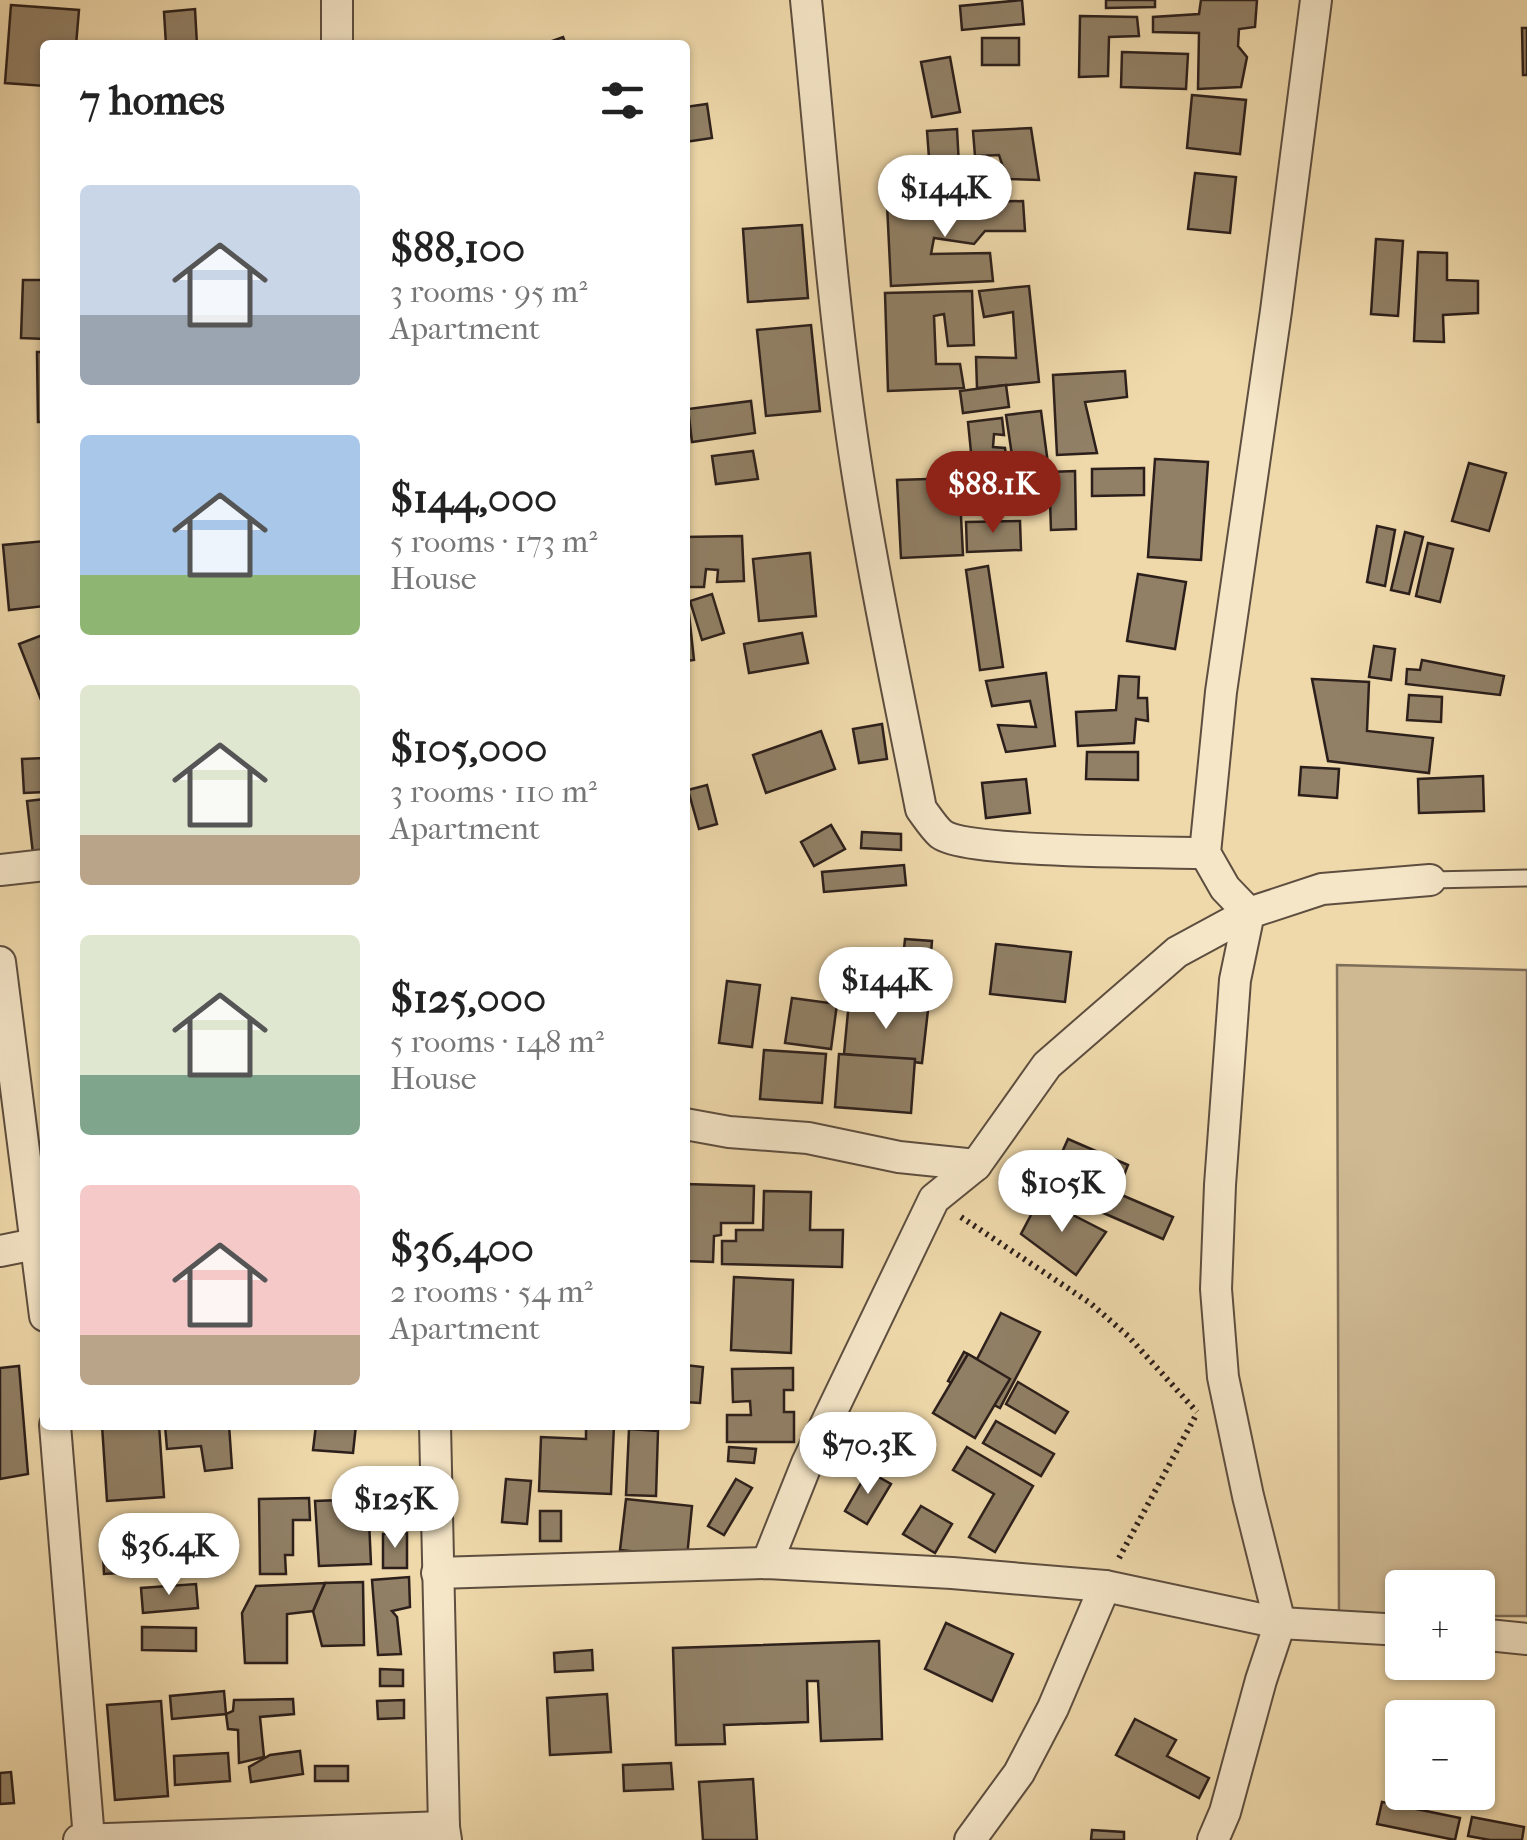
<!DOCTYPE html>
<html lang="en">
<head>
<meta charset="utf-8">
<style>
	body { margin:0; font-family:"IM FELL French Canon",serif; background:#f2f2f2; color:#222; height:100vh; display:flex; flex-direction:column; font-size:38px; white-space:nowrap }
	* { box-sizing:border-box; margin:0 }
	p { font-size:32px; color:#767676 }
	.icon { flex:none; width:55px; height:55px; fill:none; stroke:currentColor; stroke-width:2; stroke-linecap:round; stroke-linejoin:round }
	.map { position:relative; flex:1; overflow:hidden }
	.panel { position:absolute; left:40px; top:40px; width:650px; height:1390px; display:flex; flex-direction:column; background:#fff; border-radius:10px; box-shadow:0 2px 8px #0004 }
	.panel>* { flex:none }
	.controls { position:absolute; left:1385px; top:1570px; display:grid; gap:20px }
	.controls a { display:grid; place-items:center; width:110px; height:110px; border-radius:10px; background:#fff; box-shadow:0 2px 8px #0004; font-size:50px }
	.price { position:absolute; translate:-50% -85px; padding:0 22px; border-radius:35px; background:#fff; color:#222; font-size:32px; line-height:65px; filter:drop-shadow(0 2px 5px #0008) }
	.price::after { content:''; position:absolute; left:50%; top:60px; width:30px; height:22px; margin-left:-15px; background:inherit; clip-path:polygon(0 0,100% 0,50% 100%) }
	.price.selected { background:#8f2418; color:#fff }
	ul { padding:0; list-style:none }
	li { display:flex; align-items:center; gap:30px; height:250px; padding:0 40px }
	li span { display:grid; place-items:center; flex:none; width:280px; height:200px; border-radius:10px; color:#555 }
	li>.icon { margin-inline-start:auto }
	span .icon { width:120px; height:120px; fill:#fffc; stroke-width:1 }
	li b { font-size:42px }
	h2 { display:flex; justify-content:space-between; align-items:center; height:120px; padding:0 40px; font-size:42px }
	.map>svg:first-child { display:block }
	.pitch { fill:#ceb993; stroke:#7d6c57; stroke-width:2.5 }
	.building { fill:#918066; stroke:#2c1f1b; stroke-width:2.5 }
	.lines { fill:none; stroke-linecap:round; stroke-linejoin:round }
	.lane-casing { stroke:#5d4e3f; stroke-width:19 }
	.street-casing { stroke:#5d4e3f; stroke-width:34 }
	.path { stroke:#2c1f1b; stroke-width:6; stroke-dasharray:2.5 5; stroke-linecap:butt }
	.lane { stroke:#f5e6c8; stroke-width:15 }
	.street { stroke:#f5e6c8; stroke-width:30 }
</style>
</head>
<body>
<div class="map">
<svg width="1527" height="1840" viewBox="0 0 1527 1840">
	<rect width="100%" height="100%" fill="#efd9ab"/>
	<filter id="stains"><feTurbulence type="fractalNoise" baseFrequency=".002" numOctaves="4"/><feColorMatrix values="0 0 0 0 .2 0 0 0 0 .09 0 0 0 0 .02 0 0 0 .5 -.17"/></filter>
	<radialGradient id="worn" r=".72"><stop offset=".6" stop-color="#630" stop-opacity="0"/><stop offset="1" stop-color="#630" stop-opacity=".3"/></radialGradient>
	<polygon class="pitch" points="1337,965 1527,970 1527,1616 1478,1616 1478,1588 1402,1588 1402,1616 1339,1616"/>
	<g class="building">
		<polygon points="1022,0 1024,24 962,30 960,6"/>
		<polygon points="1106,0 1155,0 1155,7 1106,8"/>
		<polygon points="1201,0 1257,0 1255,27 1239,29 1238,46 1247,57 1241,87 1198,89 1199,33 1153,32 1153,17 1199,14"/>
		<polygon points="11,5 79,10 76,45 45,45 45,86 5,83"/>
		<polygon points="195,9 197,45 166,45 164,12"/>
		<polygon points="1080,16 1137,17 1139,36 1109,37 1108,76 1079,77"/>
		<polygon points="1522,28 1527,28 1527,75 1523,75"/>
		<polygon points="563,37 566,45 541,45"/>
		<rect x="982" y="38" width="37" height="27"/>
		<polygon points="1122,52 1188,54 1186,89 1121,87"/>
		<polygon points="950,57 960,112 932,117 921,62"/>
		<polygon points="1192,95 1246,100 1240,154 1187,148"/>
		<polygon points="707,104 712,138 685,142 685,107"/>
		<polygon points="1031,128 1039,180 1007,179 999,155 975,156 973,131"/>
		<polygon points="957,129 960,184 931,185 927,131"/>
		<polygon points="1195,173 1236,177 1230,233 1188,229"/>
		<polygon points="1023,201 1025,231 985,231 974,244 934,238 931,254 990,253 993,281 891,286 887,204"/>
		<polygon points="802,225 808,298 748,302 743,229"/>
		<polygon points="1376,239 1403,241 1398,316 1371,314"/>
		<polygon points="1418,252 1447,253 1447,280 1478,281 1478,313 1443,315 1444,342 1414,341"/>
		<polygon points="23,280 45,280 45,339 21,338"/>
		<polygon points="1029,286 1039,382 977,388 976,357 1016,358 1013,312 984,317 979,291"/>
		<polygon points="972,291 974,345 948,346 944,314 934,316 936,364 960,364 964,388 888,391 885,293"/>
		<polygon points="811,325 820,411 766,416 757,330"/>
		<polygon points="37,352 45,352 45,422 38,422"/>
		<polygon points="1125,371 1127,397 1085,402 1097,453 1057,455 1053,375"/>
		<polygon points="1006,385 1009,407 963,413 960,391"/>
		<polygon points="751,401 755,433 692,442 688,409"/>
		<polygon points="1041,411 1048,464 1014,469 1006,415"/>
		<polygon points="1002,418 1004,435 994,434 993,447 1005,448 1008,469 973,472 968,422"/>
		<polygon points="753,451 758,479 716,484 712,456"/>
		<polygon points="1155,459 1208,462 1201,560 1148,557"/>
		<polygon points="1469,463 1506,473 1489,531 1452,521"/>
		<polygon points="1144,468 1144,495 1092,496 1092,469"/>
		<polygon points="1075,471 1076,529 1051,530 1049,472"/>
		<polygon points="1034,475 1035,498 971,502 969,479"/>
		<polygon points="959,478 963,555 901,558 897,480"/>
		<polygon points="1020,521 1021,550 967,552 966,522"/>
		<polygon points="1377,526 1395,530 1385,586 1367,582"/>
		<polygon points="1405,532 1423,537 1409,594 1391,590"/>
		<polygon points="742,536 744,581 717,582 718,570 706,569 704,587 686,587 685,537"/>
		<polygon points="45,541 45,606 9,610 3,545"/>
		<polygon points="1428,543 1453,549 1440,602 1416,596"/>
		<polygon points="810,553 816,616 759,621 753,559"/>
		<polygon points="988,566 1003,667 980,670 966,570"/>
		<polygon points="1138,574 1186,582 1175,649 1127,641"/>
		<polygon points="712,594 724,633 702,640 690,601"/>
		<polygon points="688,605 694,660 685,661 685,606"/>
		<polygon points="802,633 808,663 749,673 744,644"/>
		<polygon points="45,634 45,710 19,644"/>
		<polygon points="1374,646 1395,649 1391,680 1369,677"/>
		<polygon points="1422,660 1504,676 1500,695 1406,684 1407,669 1420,670"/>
		<polygon points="1046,673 1055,746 1006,752 998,725 1036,727 1030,701 992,706 986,681"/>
		<polygon points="1119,676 1139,677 1138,698 1147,698 1148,721 1136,719 1134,743 1078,746 1076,712 1116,710"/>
		<polygon points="1312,679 1369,682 1367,731 1433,738 1429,773 1328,761"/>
		<polygon points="1409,695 1442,697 1441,722 1407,720"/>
		<polygon points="882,724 887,759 859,763 853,729"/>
		<polygon points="821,731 835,769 766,793 753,755"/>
		<polygon points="1087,752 1138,752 1138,780 1086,779"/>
		<polygon points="45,758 45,792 24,793 22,759"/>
		<polygon points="1301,767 1339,769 1337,798 1299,795"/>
		<polygon points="1483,776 1484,811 1419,813 1418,779"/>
		<polygon points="1026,779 1030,813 986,818 982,783"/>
		<polygon points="707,785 717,824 699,829 688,790"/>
		<polygon points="45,799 45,853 33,854 27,801"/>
		<polygon points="831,825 845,849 814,866 801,842"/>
		<polygon points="862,832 901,834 901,850 861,848"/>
		<polygon points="904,865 906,885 824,892 822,872"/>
		<polygon points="905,939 932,941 927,1002 899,999"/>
		<polygon points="996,944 1071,952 1065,1002 990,994"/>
		<polygon points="860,961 884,963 881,996 857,994"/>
		<polygon points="727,981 760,985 752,1047 719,1043"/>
		<polygon points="792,998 837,1004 831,1049 785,1043"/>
		<polygon points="849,1001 928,1010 922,1063 844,1054"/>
		<polygon points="764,1050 826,1054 822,1103 760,1099"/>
		<polygon points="839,1054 915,1059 911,1113 835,1107"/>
		<polygon points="1068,1139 1128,1165 1117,1193 1173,1217 1163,1239 1046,1188"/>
		<polygon points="685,1184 754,1186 753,1223 721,1223 721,1235 714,1236 713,1262 685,1261"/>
		<polygon points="764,1191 811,1192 810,1230 843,1230 842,1267 722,1264 722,1241 736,1241 736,1230 763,1230"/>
		<polygon points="1040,1198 1106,1232 1076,1275 1021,1234"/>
		<polygon points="734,1277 793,1280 791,1353 731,1350"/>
		<polygon points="1001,1313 1040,1332 1000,1408 948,1381 964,1352 977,1359"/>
		<polygon points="968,1354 1010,1379 975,1438 933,1413"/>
		<polygon points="685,1365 703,1367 700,1403 685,1402"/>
		<polygon points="19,1366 28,1474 0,1479 0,1368"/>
		<polygon points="793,1368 793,1390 784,1390 784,1412 794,1412 794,1442 727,1442 727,1415 751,1415 750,1401 733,1402 732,1369"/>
		<polygon points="1018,1382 1068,1412 1055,1433 1006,1404"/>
		<polygon points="996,1421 1054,1454 1041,1476 983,1443"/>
		<polygon points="102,1425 159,1425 164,1497 107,1501"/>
		<polygon points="165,1425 229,1425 232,1468 205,1471 201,1446 167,1449"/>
		<polygon points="316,1425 356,1425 353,1453 313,1450"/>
		<polygon points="586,1425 614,1425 611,1494 539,1491 541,1437 586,1439"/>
		<polygon points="629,1429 658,1431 656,1496 626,1495"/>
		<polygon points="729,1447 756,1449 754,1463 728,1461"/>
		<polygon points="967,1447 1033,1486 995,1552 969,1537 994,1494 953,1470"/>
		<polygon points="868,1471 891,1484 867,1524 845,1511"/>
		<polygon points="506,1479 531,1481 527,1524 502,1522"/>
		<polygon points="736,1479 752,1488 724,1535 708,1526"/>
		<polygon points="309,1498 310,1520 293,1520 293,1555 285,1555 286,1574 260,1574 259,1499"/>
		<polygon points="368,1499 371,1564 319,1566 315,1501"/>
		<polygon points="626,1499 692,1506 687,1557 620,1550"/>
		<polygon points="921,1506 952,1524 935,1553 903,1534"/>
		<rect x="540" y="1511" width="21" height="30"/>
		<polygon points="407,1533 407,1568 383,1568 383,1534"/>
		<polygon points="182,1547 184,1569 104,1574 103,1553"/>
		<polygon points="409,1577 410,1607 392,1611 397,1617 401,1654 378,1655 372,1580"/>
		<polygon points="363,1582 364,1645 322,1646 313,1611 325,1583"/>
		<polygon points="325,1583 313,1611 287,1614 287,1663 245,1663 242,1613 256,1586"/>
		<polygon points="196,1584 198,1608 143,1613 141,1588"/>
		<polygon points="946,1623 1013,1654 992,1701 925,1669"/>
		<polygon points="142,1627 196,1628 196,1651 142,1650"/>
		<polygon points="879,1641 882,1739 821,1741 818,1681 807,1681 808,1722 724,1725 725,1744 676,1745 673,1648"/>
		<polygon points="592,1650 593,1670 555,1672 554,1653"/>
		<polygon points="380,1669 403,1670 403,1686 380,1686"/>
		<polygon points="224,1691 226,1714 172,1719 170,1696"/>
		<polygon points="607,1694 611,1752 550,1755 547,1698"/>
		<polygon points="293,1699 294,1714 260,1717 264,1757 239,1763 238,1730 228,1729 226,1714 233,1711 234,1700"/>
		<polygon points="404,1700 404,1718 378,1719 377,1701"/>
		<polygon points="161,1701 168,1796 115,1800 107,1705"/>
		<polygon points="1402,1711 1450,1714 1449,1718 1402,1718 1402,1738 1400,1738"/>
		<polygon points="1135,1719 1176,1740 1167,1756 1209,1778 1199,1798 1116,1755"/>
		<polygon points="300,1751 303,1774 251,1782 249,1767 270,1755"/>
		<polygon points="228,1753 230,1781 175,1785 174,1756"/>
		<polygon points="671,1763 673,1789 624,1791 623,1765"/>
		<rect x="315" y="1766" width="33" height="15"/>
		<polygon points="11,1772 14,1803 0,1804 0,1773"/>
		<polygon points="1389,1774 1402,1776 1402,1792 1442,1792 1440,1801 1387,1793"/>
		<polygon points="753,1779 757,1840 703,1840 699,1782"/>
		<polygon points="1382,1802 1460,1818 1455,1840 1377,1824"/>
		<polygon points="1472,1817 1524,1827 1522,1840 1490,1840 1468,1836"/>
		<polygon points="1092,1830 1124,1832 1124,1840 1091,1840"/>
	</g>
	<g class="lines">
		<defs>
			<polyline id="lane" points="1430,880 1527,878"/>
			<g id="street">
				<path d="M806,0C821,146 831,292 852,437C870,562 897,686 921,809C927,817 934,828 941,834C966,853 1162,852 1205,853"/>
				<polyline points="337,45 337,0"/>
				<polyline points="0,870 45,865"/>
				<polyline points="0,962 45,1316"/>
				<polyline points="685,1124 729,1132 808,1138 899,1157 976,1165 1047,1065 1177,952 1249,913 1225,888 1205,853 1221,692 1276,311 1316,0"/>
				<polyline points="0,1251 35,1244"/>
				<polyline points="55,1425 89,1839"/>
				<polyline points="435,1425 444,1827 446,1840"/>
				<polyline points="767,1563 807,1463 934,1199 976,1165"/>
				<polyline points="437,1573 767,1563 952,1573 1105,1586 1280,1623 1402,1630"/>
				<polyline points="1478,1634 1527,1639"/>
				<polyline points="79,1840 444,1827"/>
				<polyline points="970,1840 1019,1773 1053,1708 1105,1586"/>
				<polyline points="1213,1840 1225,1812 1261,1680 1280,1623 1248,1496 1223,1377 1216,1289 1220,1185 1235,980 1249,913 1322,889 1430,880"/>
			</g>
		</defs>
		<use href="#lane" class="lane-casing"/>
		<use href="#street" class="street-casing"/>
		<g class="path">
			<polyline points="961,1217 1090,1303 1128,1336 1197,1412"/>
			<polyline points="1119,1558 1196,1415"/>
		</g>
		<use href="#lane" class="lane"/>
		<use href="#street" class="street"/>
	</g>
	<rect width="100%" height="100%" filter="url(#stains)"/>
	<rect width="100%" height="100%" fill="url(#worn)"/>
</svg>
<div class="controls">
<a>+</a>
<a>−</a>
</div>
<b class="price" style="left:945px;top:240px">$144K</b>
<b class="price selected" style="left:993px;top:536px">$88.1K</b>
<b class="price" style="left:886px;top:1032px">$144K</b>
<b class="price" style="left:1062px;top:1235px">$105K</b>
<b class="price" style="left:868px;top:1497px">$70.3K</b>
<b class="price" style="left:395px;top:1551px">$125K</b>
<b class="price" style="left:169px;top:1598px">$36.4K</b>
<section class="panel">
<h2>7 homes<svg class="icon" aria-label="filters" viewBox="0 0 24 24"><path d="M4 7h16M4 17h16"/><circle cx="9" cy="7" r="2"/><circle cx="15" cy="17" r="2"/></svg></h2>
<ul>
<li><span style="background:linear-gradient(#c9d6e8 65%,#9aa5b1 0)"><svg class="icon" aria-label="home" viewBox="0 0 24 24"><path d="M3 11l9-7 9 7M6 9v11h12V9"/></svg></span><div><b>$88,100</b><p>3 rooms · 95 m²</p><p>Apartment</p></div></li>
<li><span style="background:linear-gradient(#a9c7e8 70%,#8fb573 0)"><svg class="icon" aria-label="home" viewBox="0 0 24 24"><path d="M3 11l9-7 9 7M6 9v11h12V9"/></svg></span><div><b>$144,000</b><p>5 rooms · 173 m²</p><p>House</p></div></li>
<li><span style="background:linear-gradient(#dfe7d0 75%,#b9a48a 0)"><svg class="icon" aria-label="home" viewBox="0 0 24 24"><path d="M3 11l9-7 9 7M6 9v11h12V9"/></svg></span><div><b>$105,000</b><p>3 rooms · 110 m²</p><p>Apartment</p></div></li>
<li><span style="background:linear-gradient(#dfe7d0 70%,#7fa58c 0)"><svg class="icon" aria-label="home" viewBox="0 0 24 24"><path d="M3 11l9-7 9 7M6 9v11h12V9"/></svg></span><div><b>$125,000</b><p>5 rooms · 148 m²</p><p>House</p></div></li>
<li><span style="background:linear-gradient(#f6c9c9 75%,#b9a48a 0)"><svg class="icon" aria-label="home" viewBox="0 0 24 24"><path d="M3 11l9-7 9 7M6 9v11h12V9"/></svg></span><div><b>$36,400</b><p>2 rooms · 54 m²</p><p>Apartment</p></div></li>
</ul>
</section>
</div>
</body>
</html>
